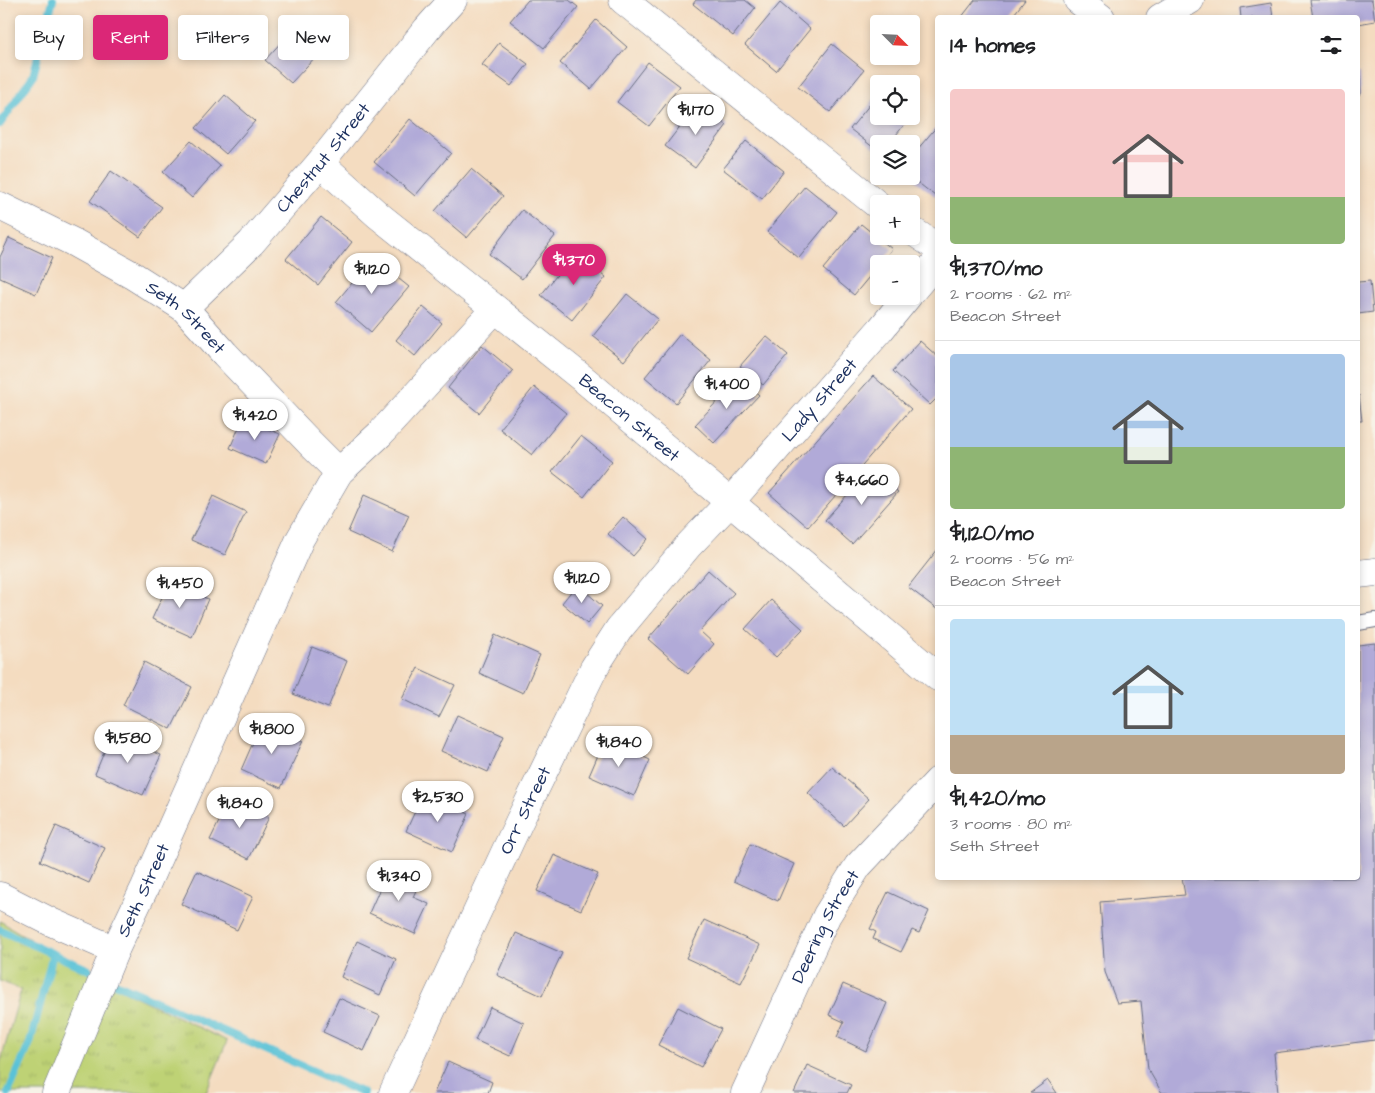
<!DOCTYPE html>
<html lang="en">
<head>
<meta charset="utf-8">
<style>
	body { margin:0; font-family:"Architects Daughter",sans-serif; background:#f6f6f6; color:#202124; height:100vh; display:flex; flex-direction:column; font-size:19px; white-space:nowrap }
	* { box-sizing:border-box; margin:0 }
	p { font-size:16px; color:#757577 }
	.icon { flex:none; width:28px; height:28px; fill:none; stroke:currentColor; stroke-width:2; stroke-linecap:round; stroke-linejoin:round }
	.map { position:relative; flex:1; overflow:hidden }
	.side { position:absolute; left:935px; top:15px; width:425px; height:865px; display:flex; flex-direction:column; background:#fff; border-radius:5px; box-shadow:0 2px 8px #0003 }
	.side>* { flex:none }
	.banner { position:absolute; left:15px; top:15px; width:475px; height:45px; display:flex; gap:10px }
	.needle { width:32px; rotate:114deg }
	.buttons { position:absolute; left:870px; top:15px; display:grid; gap:10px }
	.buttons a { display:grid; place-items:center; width:50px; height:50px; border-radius:5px; background:#fff; box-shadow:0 2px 8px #0003; font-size:25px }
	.price { position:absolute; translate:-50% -42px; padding:0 11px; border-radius:18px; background:#fff; color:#222; font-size:16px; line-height:32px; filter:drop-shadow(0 1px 2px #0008) }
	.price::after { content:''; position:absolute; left:50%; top:30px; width:15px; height:11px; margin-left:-8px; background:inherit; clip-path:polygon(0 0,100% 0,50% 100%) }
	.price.current { background:#db2777; color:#fff }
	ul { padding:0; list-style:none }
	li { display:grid; align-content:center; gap:10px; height:265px; padding:0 15px }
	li+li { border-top:1px solid #e0e0e0 }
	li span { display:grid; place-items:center; height:155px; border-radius:5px; color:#555 }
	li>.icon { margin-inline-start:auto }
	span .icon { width:90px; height:90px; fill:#fffc; stroke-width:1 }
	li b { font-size:21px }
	h2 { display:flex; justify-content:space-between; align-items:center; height:60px; padding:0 15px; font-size:21px }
	.chip { padding:0 18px; border-radius:5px; background:#fff; box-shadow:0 2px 8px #0003; font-size:18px; line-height:45px }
	.chip.current { background:#db2777; color:#fff }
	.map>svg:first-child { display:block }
	.grass { fill:url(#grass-tufts); stroke:#6c806a }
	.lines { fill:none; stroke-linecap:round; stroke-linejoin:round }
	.stream { stroke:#5ac2d7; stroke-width:8 }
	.building { fill:#b1aad8 }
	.service-casing { stroke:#676c80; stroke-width:16 }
	.minor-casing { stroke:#676c80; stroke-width:29 }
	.service { stroke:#fff; stroke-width:14 }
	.minor { stroke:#fff; stroke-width:28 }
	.labels { text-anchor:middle; stroke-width:5; stroke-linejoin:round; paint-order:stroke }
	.street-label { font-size:18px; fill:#1b2f5e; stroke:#f7f3e8 }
</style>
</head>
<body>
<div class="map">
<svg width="1375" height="1093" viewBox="0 0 1375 1093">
	<defs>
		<pattern id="grass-tufts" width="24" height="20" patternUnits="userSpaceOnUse" patternTransform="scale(1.25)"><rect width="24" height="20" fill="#bed275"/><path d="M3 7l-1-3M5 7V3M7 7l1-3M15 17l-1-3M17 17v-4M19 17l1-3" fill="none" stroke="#a3b568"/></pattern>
	</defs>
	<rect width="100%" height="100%" fill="#f7f3e8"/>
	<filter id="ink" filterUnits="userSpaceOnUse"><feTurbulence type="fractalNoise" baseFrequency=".02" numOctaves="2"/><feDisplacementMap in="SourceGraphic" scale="10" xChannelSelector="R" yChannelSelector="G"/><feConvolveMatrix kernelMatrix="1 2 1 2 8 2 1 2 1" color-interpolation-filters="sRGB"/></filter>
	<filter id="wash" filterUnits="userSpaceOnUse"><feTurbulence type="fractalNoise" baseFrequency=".0096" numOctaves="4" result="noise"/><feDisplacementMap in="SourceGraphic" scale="20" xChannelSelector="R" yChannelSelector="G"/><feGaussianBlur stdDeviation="1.12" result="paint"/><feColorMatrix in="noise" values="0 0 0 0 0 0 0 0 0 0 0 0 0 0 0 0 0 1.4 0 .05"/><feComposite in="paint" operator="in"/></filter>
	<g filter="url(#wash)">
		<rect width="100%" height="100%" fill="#f4dcc0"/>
		<polygon class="grass" points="0,921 77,968 227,1041 206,1093 0,1093 0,1064 21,990 0,981"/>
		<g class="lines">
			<g class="stream">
				<polyline points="0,124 33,76 53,0"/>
				<polyline points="0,930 89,970"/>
				<polyline points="113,982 363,1093"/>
				<polyline points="8,1093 30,1043 53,954"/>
			</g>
		</g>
		<g id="blocks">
			<g class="building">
				<polygon points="528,0 569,0 578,7 544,48 510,21"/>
				<polygon points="696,0 745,0 755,8 733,36 693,4"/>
				<polygon points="975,0 1025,0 1011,18 961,18"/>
				<polygon points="1310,0 1372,0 1375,21 1358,24 1358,18 1313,18"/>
				<polygon points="780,3 810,29 776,71 745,45"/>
				<polygon points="1271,3 1273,18 1241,18 1240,8"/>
				<polygon points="596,20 627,47 591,89 560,63"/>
				<polygon points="294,28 320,52 291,83 265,60"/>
				<polygon points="499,43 528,64 511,86 482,65"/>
				<polygon points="832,44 864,70 830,112 798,87"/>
				<polygon points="648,62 680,86 649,126 617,102"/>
				<polygon points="1358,73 1360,73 1361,94 1358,95"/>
				<polygon points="879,93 879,116 911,116 889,144 879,144 879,152 850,129"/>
				<polygon points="225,95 255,121 226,154 196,128"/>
				<polygon points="698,103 727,125 695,168 665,146"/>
				<polygon points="410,119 451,153 415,196 374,162"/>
				<polygon points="938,125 938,193 935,196 911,177 911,157"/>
				<polygon points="191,141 220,166 192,198 163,172"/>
				<polygon points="746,141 784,171 762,199 723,169"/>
				<polygon points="471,169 503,196 467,238 435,211"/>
				<polygon points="111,171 162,207 140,237 90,201"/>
				<polygon points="805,186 837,212 799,258 767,232"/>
				<polygon points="522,210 555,236 522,279 489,254"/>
				<polygon points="321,217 352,242 318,285 286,259"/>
				<polygon points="861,224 892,249 880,264 879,264 879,265 854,295 823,269"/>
				<polygon points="9,238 52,258 36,294 0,278 0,257"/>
				<polygon points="575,252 606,277 572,320 541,295"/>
				<polygon points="373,258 409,287 371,332 336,302"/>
				<polygon points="1370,281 1373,312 1358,314 1358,282"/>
				<polygon points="627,294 658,319 624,361 593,336"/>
				<polygon points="423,307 442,323 415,356 396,340"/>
				<polygon points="680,334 711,360 676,403 645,377"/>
				<polygon points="766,336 788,355 763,385 740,366"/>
				<polygon points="920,341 938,357 938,397 930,405 893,371"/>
				<polygon points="482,345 513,371 479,413 448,388"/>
				<polygon points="873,376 911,409 808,527 769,493"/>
				<polygon points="740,377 759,395 714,443 695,425"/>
				<polygon points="534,387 566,413 532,455 500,429"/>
				<polygon points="1358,395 1359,395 1362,421 1358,421"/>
				<polygon points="243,418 280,434 266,464 230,448"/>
				<polygon points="581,436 612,461 584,497 552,472"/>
				<polygon points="871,468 898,492 852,544 825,520"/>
				<polygon points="364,495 409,515 392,552 348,532"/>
				<polygon points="213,496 246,512 225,555 191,540"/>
				<polygon points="623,517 648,539 633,556 608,534"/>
				<polygon points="938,549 938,610 908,587"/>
				<polygon points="708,570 734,593 700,631 714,644 688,674 648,639"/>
				<polygon points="169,582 208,599 192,637 152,619"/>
				<polygon points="577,584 602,606 587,624 562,603"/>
				<polygon points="771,600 803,629 776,657 745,629"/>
				<polygon points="495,635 540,655 523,693 479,673"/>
				<polygon points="1375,643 1375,1040 1274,1053 1278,1093 1162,1093 1148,1069 1141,1001 1117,1003 1105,972 1100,902 1185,895 1182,878 1358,878 1358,645"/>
				<polygon points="312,647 347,661 328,708 293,694"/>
				<polygon points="144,662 192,687 171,729 123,705"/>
				<polygon points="418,668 455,685 439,717 402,699"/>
				<polygon points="457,715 504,736 488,772 441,751"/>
				<polygon points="262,722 303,741 281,788 241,770"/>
				<polygon points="112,733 161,755 143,795 95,774"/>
				<polygon points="605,739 650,760 634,796 589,776"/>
				<polygon points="832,767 869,799 844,826 808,793"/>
				<polygon points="423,794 469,814 452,852 406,831"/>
				<polygon points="230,799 269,817 249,859 210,840"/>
				<polygon points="56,826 105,848 89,883 40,861"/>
				<polygon points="750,844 794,864 778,901 734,881"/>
				<polygon points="554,855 598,874 581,910 537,891"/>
				<polygon points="389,868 420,882 413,897 429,904 415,934 369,913"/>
				<polygon points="197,871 253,897 237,930 181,904"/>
				<polygon points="888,892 929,911 919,933 912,930 901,952 873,939 876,932 870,929"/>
				<polygon points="704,920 760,945 741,983 686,958"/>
				<polygon points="516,933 562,953 542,996 497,975"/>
				<polygon points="357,941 396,959 380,995 341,977"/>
				<polygon points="843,984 887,1003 866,1051 837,1037 844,1022 829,1015"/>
				<polygon points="339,998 380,1016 364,1051 323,1032"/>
				<polygon points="490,1007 524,1023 510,1056 475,1040"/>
				<polygon points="678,1007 721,1029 701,1067 658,1045"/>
				<polygon points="448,1062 492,1082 488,1093 434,1093"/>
				<polygon points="807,1065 851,1085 847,1093 794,1093"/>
				<polygon points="1048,1080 1057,1093 1030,1093"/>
			</g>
		</g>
	</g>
	<g filter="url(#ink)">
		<use href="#blocks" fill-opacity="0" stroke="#676c80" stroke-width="1"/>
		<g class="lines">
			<defs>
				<polyline id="service" points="1358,623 1375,620"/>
				<g id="minor">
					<polyline points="623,0 879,206"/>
					<polyline points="1078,0 1101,18"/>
					<polyline points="1160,18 1190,0"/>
					<path id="s1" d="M320,163L378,215L587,382L938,677"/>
					<path id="s2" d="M0,206L73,242L132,275L184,308L225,354L310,443L339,472"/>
					<polyline points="911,230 938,248"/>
					<polyline points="911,292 938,260"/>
					<path id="s3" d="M184,308L251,243L320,163L427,29L453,0"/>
					<polyline points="1358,574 1375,572"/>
					<polyline points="0,896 51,922 115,950"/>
					<path id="s4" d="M56,1093L115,950L145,887L300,539L339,472L380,434L495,309"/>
					<path id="s5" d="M393,1093L519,822L594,668L619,629L688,546L730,502L881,329L908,296"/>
					<path id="s6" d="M745,1093L827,915L858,866L938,781"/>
				</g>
			</defs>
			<use href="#service" class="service-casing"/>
			<use href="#minor" class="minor-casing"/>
			<use href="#service" class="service"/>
			<use href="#minor" class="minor"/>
		</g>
	</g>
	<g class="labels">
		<g class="street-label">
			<text dy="6" stroke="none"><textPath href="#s3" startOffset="205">Chestnut Street</textPath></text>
			<text dy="6" stroke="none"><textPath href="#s2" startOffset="218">Seth Street</textPath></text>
			<text dy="6" stroke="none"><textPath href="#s5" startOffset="821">Lady Street</textPath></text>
			<text dy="6" stroke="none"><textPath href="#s1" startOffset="401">Beacon Street</textPath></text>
			<text dy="6" stroke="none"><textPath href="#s5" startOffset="312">Orr Street</textPath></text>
			<text dy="6" stroke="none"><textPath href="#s4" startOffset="221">Seth Street</textPath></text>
			<text dy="6" stroke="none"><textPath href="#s6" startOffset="185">Deering Street</textPath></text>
		</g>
	</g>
</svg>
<div class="buttons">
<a><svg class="needle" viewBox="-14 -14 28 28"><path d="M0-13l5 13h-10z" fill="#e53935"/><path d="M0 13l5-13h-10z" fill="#757577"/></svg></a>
<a><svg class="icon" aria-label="locate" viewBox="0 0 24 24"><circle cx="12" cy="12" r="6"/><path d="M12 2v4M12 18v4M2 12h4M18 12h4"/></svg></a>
<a><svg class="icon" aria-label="layers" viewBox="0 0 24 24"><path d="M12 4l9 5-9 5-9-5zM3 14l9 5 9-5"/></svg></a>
<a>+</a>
<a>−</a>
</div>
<b class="price" style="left:696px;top:136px">$1,170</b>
<b class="price current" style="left:574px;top:286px">$1,370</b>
<b class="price" style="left:372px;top:295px">$1,120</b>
<b class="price" style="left:727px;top:410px">$1,400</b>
<b class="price" style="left:255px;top:441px">$1,420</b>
<b class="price" style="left:862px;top:506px">$4,660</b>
<b class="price" style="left:582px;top:604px">$1,120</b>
<b class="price" style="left:180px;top:609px">$1,450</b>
<b class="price" style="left:272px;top:755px">$1,800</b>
<b class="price" style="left:128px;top:764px">$1,580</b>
<b class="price" style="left:619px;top:768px">$1,840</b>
<b class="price" style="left:438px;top:823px">$2,530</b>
<b class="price" style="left:240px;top:829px">$1,840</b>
<b class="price" style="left:399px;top:902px">$1,340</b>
<div class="banner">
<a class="chip">Buy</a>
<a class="chip current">Rent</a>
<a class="chip">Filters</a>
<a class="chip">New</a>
</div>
<section class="side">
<h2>14 homes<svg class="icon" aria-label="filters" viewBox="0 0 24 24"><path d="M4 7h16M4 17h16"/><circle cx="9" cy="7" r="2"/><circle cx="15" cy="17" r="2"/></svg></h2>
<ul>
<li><span style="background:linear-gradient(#f6c9c9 70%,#8fb573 0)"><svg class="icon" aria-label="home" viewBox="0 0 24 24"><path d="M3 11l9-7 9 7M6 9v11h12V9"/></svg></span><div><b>$1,370/mo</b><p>2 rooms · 62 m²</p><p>Beacon Street</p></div></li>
<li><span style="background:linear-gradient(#a9c7e8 60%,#8fb573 0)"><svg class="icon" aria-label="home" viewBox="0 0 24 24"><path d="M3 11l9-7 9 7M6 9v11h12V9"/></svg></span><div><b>$1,120/mo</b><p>2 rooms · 56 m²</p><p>Beacon Street</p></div></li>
<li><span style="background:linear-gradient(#bfe0f5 75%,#b9a48a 0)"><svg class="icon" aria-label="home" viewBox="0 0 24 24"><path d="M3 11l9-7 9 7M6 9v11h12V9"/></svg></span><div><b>$1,420/mo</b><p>3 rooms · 80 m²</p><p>Seth Street</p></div></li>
</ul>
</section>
</div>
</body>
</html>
